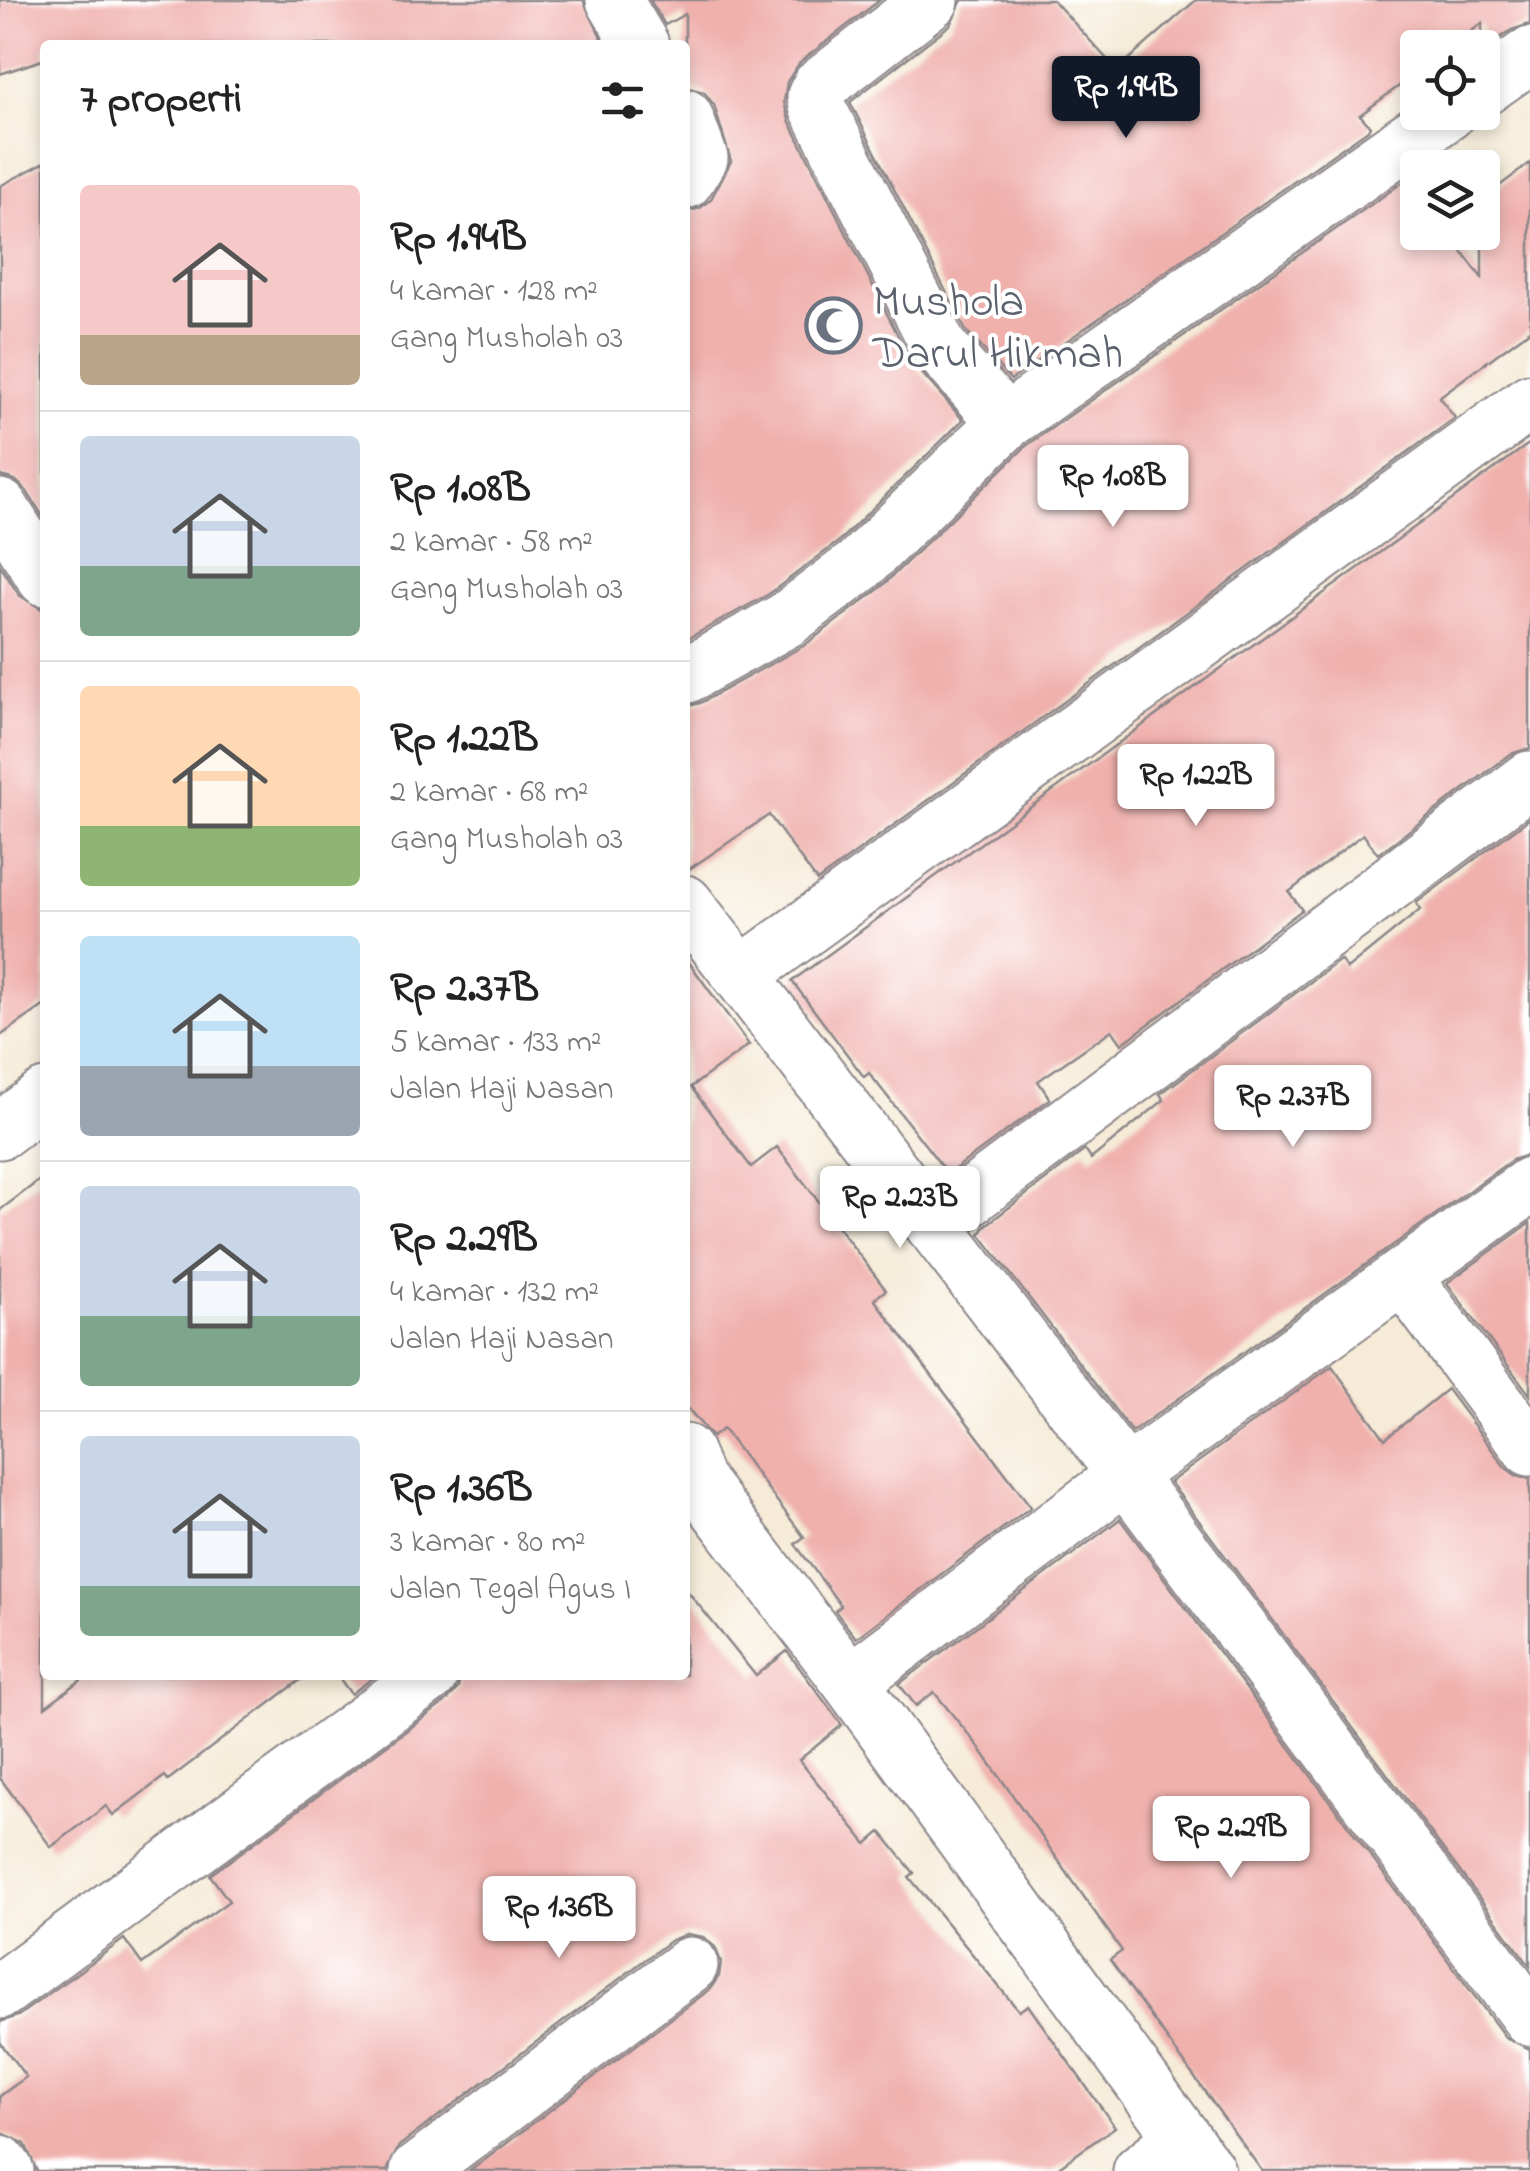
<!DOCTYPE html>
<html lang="id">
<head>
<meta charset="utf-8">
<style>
	body { margin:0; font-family:"Indie Flower",sans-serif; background:#f6f6f6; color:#222; height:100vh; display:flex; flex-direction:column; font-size:38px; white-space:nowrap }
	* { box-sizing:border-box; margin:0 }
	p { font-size:32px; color:#767676 }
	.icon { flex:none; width:55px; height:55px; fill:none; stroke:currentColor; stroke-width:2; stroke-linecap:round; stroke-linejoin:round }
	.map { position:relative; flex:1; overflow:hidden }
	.side { position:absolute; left:40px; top:40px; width:650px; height:1640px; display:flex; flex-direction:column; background:#fff; border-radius:10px; box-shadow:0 5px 15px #0003 }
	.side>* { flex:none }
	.tools { position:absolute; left:1400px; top:30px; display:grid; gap:20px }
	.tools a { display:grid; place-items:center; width:100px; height:100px; border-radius:10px; background:#fff; box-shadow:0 5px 15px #0003; font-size:50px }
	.price { position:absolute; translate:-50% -85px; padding:0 22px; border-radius:10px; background:#fff; color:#222; font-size:32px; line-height:65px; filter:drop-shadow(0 2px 5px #0008) }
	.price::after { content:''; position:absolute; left:50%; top:60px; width:30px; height:22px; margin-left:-15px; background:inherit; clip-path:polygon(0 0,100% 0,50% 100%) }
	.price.current { background:#111827; color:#fff }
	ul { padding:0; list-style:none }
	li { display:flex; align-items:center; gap:30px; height:250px; padding:0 40px }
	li+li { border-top:2px solid #e0e0e0 }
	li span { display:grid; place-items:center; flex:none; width:280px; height:200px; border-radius:10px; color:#555 }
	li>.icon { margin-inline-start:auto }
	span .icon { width:120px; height:120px; fill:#fffc; stroke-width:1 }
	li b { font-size:42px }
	h2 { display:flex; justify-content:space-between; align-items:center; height:120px; padding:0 40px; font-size:42px }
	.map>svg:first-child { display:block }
	.building { fill:#f0b1ad }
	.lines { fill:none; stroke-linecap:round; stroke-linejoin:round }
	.minor-casing { stroke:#8c8689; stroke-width:59 }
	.minor { stroke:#fff; stroke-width:55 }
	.labels { text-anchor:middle; stroke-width:8; stroke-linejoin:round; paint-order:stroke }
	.worship-label { font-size:45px; fill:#5b616d; stroke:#fff; text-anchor:start }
</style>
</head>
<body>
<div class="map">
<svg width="1530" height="2171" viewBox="0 0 1530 2171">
	<rect width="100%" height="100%" fill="#fff"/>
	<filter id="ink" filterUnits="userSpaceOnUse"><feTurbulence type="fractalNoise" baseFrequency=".01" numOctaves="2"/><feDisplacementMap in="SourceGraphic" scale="20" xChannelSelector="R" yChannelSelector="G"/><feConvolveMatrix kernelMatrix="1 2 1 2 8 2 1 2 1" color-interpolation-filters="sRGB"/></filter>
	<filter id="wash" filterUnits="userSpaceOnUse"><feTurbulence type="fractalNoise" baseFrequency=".0048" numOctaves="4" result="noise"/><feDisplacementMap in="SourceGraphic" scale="40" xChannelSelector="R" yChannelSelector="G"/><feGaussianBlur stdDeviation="2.25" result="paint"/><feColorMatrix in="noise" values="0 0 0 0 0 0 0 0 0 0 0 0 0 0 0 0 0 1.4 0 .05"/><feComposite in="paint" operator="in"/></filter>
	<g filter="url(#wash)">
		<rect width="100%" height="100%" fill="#f5ebd7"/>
		<g id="blocks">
			<g class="building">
				<polygon points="0,0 583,0 605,45 45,45 45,59 0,74"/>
				<polygon points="650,0 880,0 800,62 787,82 784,102 789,120 911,361 963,420 838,542 769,594 685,640 685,212 700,208 711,199 731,161 714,105 704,92 685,87 685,14 665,25"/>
				<polygon points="962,0 1053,0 1117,70 1196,0 1530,0 1530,24 1512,30 1482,50 1482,23 1450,48 1418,48 1418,72 1360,115 1370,126 1368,130 1011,380 965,329 850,102 950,25"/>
				<polygon points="45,162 45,520 26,490 15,480 0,476 0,186"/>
				<polygon points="1530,163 1530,330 1439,397 1455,418 817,881 769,815 685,872 685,707 700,703 805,645 880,588 1026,446 1406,180 1418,194 1418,232 1447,232 1482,278 1482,199"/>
				<polygon points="1530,443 1530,748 1511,754 1378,854 1363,834 1289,892 1302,910 1122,1044 1112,1030 1038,1081 1050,1099 948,1174 869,1073 864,1077 792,981"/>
				<polygon points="0,565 19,595 45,611 45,1005 0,1036"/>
				<polygon points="1530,818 1530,1154 1512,1160 1132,1432 980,1234 986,1225 1085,1150 1091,1159 1164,1100 1160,1094 1340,960 1347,969 1420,910 1416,903"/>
				<polygon points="685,957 749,1045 691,1087 751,1167 777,1147 886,1290 874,1299 1031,1507 856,1638 835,1611 841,1606 795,1544 804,1537 723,1429 712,1437 685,1405"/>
				<polygon points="45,1176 45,1707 88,1675 307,1675 168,1780 165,1776 113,1815 106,1806 51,1847 0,1778 0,1210"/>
				<polygon points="1530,1223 1530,1395 1447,1283"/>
				<polygon points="1332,1366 1385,1439 1447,1389 1505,1467 1517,1476 1530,1479 1530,1966 1170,1482"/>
				<polygon points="1120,1519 1505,2037 1530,2049 1530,2171 1262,2171 1110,1960 1122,1951 978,1746 934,1692 916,1706 899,1684"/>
				<polygon points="685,1588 756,1676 787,1651 842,1725 799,1760 867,1844 881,1832 914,1873 909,1877 1019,2011 1028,2005 1115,2127 1053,2171 470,2171 710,1989 719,1976 721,1962 715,1947 703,1937 687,1934 671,1940 399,2146 387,2171 37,2171 25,2144 0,2132 0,2096 26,2077 0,2042 0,2022 18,2016 124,1939 142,1964 229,1901 210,1875 448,1700 458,1688 461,1675 685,1675"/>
				<polygon points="337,1675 377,1675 351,1694"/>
			</g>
		</g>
	</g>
	<g filter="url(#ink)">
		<use href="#blocks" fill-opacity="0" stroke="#8c8689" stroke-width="2.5"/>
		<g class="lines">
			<defs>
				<g id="minor">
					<polyline points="614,0 641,45"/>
					<polyline points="931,0 820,86 815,96 817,106 939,347 1006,422"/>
					<polyline points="1482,89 1530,55"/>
					<polyline points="685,117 700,158 685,181"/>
					<polyline points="0,507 45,578"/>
					<polyline points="685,676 786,620 858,566 1006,422 1448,112"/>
					<polyline points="685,903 1126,1475 1530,2018"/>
					<polyline points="741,975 1530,402"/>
					<polyline points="0,1131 45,1097"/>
					<polyline points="933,1225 1530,779"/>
					<polyline points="1405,1279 1530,1448"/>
					<polyline points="685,1452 696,1480 850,1682 1207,2171"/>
					<polyline points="850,1682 1126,1475 1530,1185"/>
					<polyline points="0,1991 430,1675"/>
					<polyline points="0,2163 6,2171"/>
					<polyline points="418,2171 690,1965"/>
					<polyline points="1141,2171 1183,2138"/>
				</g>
			</defs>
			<use href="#minor" class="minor-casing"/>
			<use href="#minor" class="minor"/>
		</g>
	</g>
	<defs>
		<symbol id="mosque-ring" viewBox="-11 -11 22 22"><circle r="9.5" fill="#fff" stroke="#6b7280" stroke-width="1.5"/><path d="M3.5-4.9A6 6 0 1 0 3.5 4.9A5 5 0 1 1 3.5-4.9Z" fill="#6b7280"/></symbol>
	</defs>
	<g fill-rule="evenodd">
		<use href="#mosque-ring" x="802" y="294" width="63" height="63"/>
	</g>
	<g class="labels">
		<g class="worship-label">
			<text x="873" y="315">Mushola<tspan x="873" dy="52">Darul Hikmah</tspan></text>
		</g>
	</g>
</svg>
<div class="tools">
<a><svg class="icon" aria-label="locate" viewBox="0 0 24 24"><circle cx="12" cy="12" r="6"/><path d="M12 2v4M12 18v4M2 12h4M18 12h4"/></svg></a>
<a><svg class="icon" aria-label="layers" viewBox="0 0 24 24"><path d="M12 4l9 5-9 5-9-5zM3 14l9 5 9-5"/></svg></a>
</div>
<b class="price current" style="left:1126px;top:141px">Rp 1.94B</b>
<b class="price" style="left:1113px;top:530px">Rp 1.08B</b>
<b class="price" style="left:1196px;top:829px">Rp 1.22B</b>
<b class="price" style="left:1293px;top:1150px">Rp 2.37B</b>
<b class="price" style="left:900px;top:1251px">Rp 2.23B</b>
<b class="price" style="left:1231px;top:1881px">Rp 2.29B</b>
<b class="price" style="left:559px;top:1961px">Rp 1.36B</b>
<section class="side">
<h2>7 properti<svg class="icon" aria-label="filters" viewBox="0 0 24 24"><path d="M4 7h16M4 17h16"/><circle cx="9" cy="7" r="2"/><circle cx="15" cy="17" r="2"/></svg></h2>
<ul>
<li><span style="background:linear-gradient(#f6c9c9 75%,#b9a48a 0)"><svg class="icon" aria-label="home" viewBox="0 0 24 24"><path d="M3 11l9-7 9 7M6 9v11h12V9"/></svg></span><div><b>Rp 1.94B</b><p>4 kamar · 128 m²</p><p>Gang Musholah 03</p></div></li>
<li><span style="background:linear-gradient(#c9d6e8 65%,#7fa58c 0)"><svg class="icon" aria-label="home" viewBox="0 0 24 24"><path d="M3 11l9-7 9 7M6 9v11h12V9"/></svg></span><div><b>Rp 1.08B</b><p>2 kamar · 58 m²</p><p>Gang Musholah 03</p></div></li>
<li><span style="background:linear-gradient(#ffd9b3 70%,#8fb573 0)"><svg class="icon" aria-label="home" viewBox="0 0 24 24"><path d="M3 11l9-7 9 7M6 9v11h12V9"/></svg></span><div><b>Rp 1.22B</b><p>2 kamar · 68 m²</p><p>Gang Musholah 03</p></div></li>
<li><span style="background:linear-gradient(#bfe0f5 65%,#9aa5b1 0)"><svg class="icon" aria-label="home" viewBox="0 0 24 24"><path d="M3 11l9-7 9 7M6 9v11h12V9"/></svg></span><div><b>Rp 2.37B</b><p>5 kamar · 133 m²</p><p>Jalan Haji Nasan</p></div></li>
<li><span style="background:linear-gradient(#c9d6e8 65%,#7fa58c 0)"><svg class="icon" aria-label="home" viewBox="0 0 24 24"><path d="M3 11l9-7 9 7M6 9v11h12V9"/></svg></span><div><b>Rp 2.29B</b><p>4 kamar · 132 m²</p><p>Jalan Haji Nasan</p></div></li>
<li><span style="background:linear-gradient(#c9d6e8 75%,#7fa58c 0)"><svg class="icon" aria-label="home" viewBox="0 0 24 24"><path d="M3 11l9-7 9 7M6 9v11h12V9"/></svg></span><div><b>Rp 1.36B</b><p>3 kamar · 80 m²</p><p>Jalan Tegal Agus I</p></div></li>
</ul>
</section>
</div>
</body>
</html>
